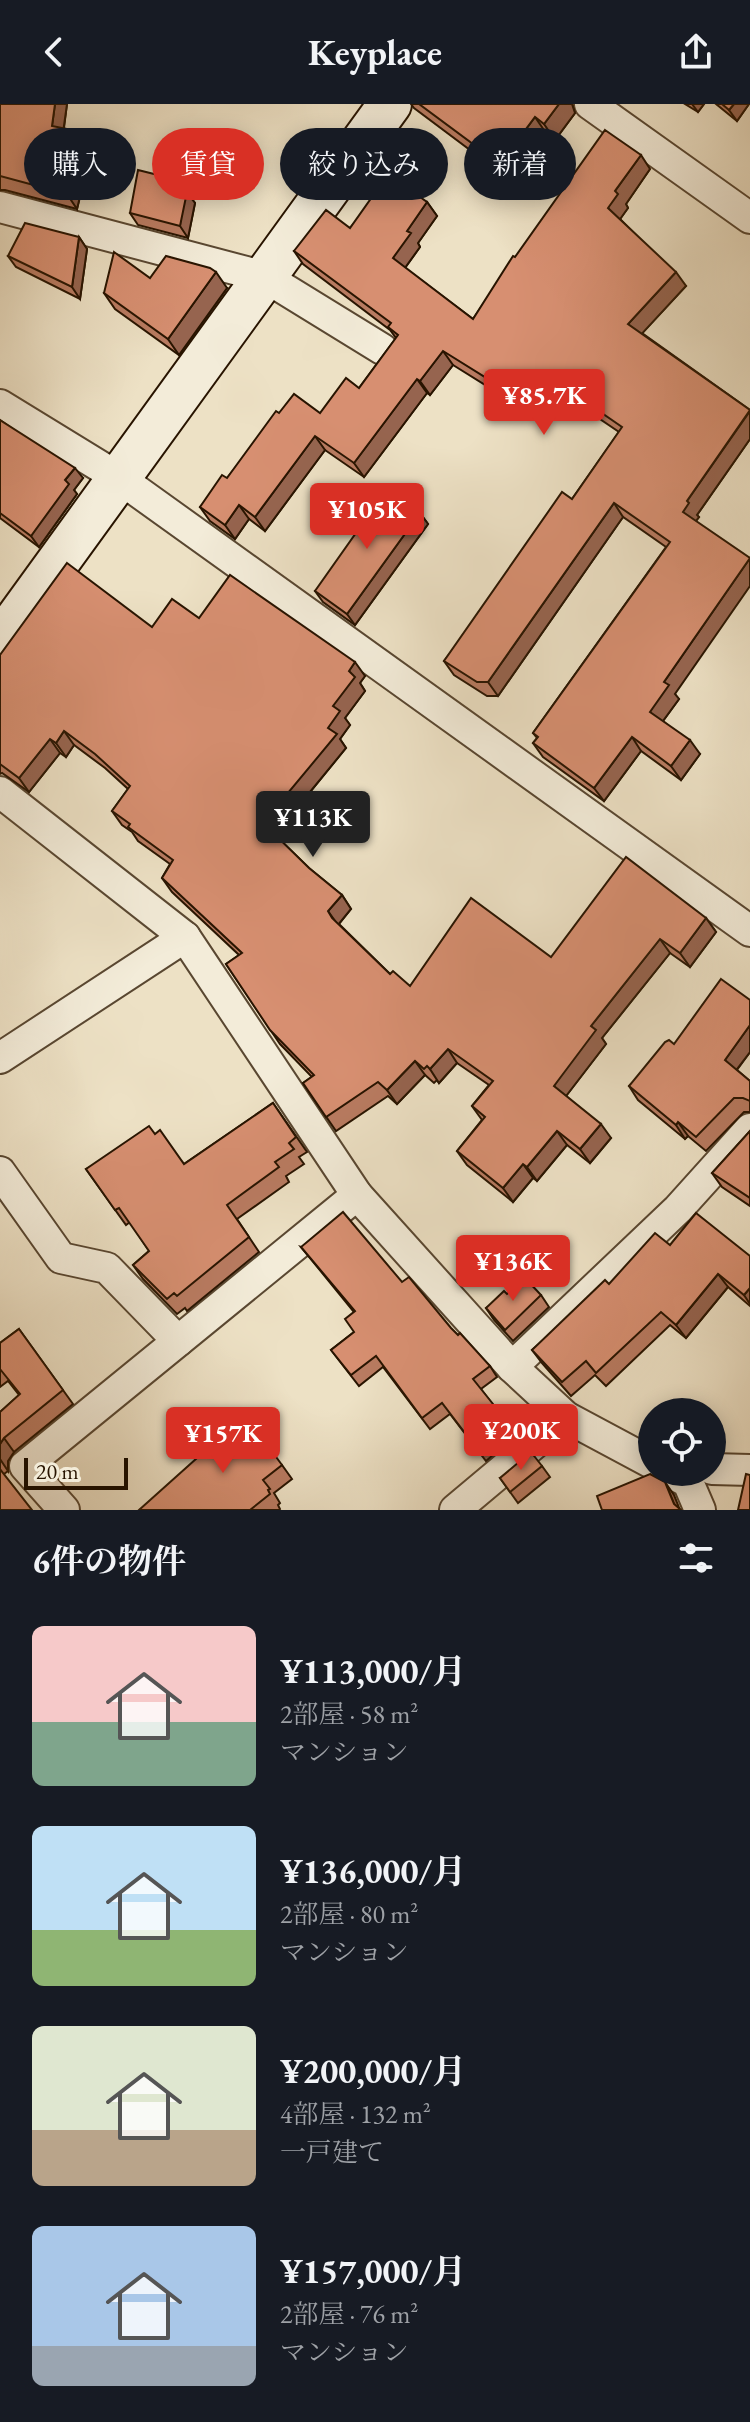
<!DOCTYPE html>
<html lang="ja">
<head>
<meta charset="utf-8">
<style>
	body { margin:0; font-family:"EB Garamond","Noto Serif JP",serif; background:#242831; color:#f1f3f6; height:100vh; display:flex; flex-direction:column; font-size:30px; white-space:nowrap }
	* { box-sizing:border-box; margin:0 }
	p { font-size:26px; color:#9ea1a6 }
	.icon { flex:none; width:44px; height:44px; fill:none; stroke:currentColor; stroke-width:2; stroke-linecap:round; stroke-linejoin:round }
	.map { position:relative; height:1406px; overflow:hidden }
	.side { display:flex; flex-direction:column; background:#171b24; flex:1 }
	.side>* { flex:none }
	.top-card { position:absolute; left:24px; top:24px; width:702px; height:72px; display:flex; gap:16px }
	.buttons { position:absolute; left:638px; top:1294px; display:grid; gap:16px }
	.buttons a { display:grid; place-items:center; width:88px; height:88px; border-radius:50%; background:#171b24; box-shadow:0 4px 20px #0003; font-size:40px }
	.scale { position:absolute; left:24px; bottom:20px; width:104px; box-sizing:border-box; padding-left:8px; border:4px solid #281400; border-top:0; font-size:22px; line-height:28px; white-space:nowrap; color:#281400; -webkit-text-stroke:6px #f3ecd9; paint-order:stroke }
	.price { position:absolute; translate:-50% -68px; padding:0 18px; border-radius:8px; background:#d93025; color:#fff; font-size:26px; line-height:52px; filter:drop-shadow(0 2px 4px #0008) }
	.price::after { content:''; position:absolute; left:50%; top:48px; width:24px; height:18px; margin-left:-12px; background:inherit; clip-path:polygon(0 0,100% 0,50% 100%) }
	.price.current { background:#222; color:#fff }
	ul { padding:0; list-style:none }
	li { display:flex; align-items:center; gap:24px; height:200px; padding:0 32px }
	li span { display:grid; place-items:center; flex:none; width:224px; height:160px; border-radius:12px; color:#555 }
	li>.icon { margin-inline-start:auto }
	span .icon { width:96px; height:96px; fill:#fffc; stroke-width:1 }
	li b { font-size:34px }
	h2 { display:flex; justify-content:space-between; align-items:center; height:96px; padding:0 32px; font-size:34px }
	.tag { padding:0 28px; border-radius:36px; background:#171b24; box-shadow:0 4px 20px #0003; font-size:28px; line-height:72px }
	.tag.current { background:#d93025; color:#fff }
	header { display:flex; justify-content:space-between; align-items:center; height:104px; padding:0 32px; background:#171b24; font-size:36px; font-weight:700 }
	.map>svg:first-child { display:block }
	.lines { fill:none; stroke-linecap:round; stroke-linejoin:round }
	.street-casing { stroke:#594731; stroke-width:34 }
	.secondary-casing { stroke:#281400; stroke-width:46 }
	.street { stroke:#f3ecd9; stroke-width:30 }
	.secondary { stroke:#f3ecd9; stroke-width:42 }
	.wall { fill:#b97b61; stroke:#281400; stroke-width:2 }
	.shaded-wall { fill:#96644f; stroke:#281400; stroke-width:2 }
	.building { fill:#d78f71; stroke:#281400; stroke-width:2 }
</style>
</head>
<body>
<header><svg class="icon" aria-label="back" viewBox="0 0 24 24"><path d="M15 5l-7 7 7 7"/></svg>Keyplace<svg class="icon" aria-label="share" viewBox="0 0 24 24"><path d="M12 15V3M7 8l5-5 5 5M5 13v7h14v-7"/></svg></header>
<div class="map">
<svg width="750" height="1406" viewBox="0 0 750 1406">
	<rect width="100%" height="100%" fill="#ede1c5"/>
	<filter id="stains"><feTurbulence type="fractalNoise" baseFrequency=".0025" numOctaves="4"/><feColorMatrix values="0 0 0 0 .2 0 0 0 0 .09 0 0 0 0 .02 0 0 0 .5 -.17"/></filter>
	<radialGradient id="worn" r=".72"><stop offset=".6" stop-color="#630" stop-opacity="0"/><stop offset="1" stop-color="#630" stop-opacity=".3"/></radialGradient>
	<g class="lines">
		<defs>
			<g id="street">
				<polyline points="590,0 750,114"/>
				<polyline points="0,103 265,173 382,245"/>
				<polyline points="0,301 119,374 750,827"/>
				<polyline points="0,688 185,833 357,1091 512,1263 566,1313 652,1359"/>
				<polyline points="0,954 185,833"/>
				<polyline points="0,1068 61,1154 107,1164 178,1237"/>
				<polyline points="512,1263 678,1105 750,1025"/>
				<polyline points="712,1365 750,1366"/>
				<polyline points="669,1368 688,1378 700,1406"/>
				<polyline points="64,1406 25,1362 357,1091"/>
				<polyline points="455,1406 566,1313"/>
			</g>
			<polyline id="secondary" points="0,538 390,0"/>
		</defs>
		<use href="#street" class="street-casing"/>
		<use href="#secondary" class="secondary-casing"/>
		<use href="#street" class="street"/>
		<use href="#secondary" class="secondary"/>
	</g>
	<g class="wall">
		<polygon points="0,0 67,0 64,24 92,43 77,105 5,86 0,86"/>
		<polygon points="411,0 572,0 575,9 555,36 546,29 510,76 414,4"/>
		<polygon points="685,0 704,0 698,8"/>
		<polygon points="716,0 749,0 737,17"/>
		<polygon points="650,65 626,100 628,104 620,115 686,182 642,229 750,306 750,335 697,411 699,413 696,417 675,590 679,595 663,617 700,650 681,676 641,647 604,697 543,653 533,639 537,634 533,629 666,443 623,413 498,592 487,592 454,571 444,557 572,395 619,328 573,297 567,307 557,301 546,319 453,261 430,291 427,289 364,373 325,346 265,427 249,415 235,435 210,417 200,403 227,374 279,309 320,309 359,284 396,234 390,226 303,160 294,147 350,124 381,89 427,98 437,112 418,139 420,143 405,164 473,215 515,153"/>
		<polygon points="186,78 194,89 192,95 195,99 188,134 138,121 130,109"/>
		<polygon points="79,133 87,145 80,195 16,163 8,152"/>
		<polygon points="150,174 227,184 179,251 115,205 104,189"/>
		<polygon points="0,316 83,374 74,386 77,390 39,443 0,414"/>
		<polygon points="420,409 428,420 355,521 323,498 315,487"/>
		<polygon points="199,514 365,572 360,579 365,587 345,614 350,621 340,635 346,644 275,731 309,764 342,791 351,805 339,820 390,870 410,882 551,853 706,814 716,828 690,863 670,849 602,934 606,940 566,992 611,1034 590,1059 567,1041 537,1077 533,1074 513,1098 467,1061 457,1047 482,1016 472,1002 489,981 457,959 439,979 437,976 434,979 425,971 397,1000 388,992 336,1027 303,979 312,973 280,940 226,860 239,851 172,788 162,774 170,760 138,737 132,728 122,721 112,707 128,685 105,664 74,641 66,653 60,649 29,688 2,669 0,670 0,551"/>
		<polygon points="750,896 750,948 737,966 750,977 750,1008 744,1008 706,1047 688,1032 685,1035 638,996 629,982 674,940"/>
		<polygon points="273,999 307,1048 299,1053 304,1060 286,1072 289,1078 237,1115 259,1148 187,1207 185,1204 177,1210 143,1175 133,1161 149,1147 130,1118 126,1121 86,1065 155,1030 184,1060"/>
		<polygon points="750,1027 750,1102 722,1083 712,1069"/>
		<polygon points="670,1141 750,1152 750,1202 728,1183 686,1234 670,1221 606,1282 595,1271 571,1292 542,1259 532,1246 609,1180"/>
		<polygon points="301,1143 402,1178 490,1262 497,1273 481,1285 516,1331 486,1357 450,1310 430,1325 383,1263 359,1282 331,1246 354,1228 354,1208"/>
		<polygon points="507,1190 541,1191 549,1203 513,1237 494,1216 486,1204"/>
		<polygon points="19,1225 73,1300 14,1348 8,1357 8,1367 4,1370 0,1406 0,1308 19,1291 8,1277 0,1283 0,1239"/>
		<polygon points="282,1361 292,1375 274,1389 280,1399 278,1401 280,1405 279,1406 139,1406"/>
		<polygon points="542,1362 550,1373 518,1399 500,1374"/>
	</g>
	<g class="shaded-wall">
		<polygon points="55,0 67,0 62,36 52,22"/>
		<polygon points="559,0 572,0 575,9 555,36 544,20"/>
		<polygon points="692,0 704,0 698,8"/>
		<polygon points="734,0 749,0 737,17 729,6"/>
		<polygon points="535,13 546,29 510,76 500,60"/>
		<polygon points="82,28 92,43 77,105 67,90"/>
		<polygon points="641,51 650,65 626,100 628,104 618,118 608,104 615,87"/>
		<polygon points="186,78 194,89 192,95 195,99 188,134 180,122 183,87"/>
		<polygon points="427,98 437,112 418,139 420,143 402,168 393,154 407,127"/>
		<polygon points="79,133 87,145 80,195 72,183"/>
		<polygon points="216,168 227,184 179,251 168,235"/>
		<polygon points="676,168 686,182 638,234 628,220"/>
		<polygon points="443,247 453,261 430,291 420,277"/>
		<polygon points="417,275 427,289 364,373 354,359"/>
		<polygon points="564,283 573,297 567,307 557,293"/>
		<polygon points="548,287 557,301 546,319 536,305"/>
		<polygon points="750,307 750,335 697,411 699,413 692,422 683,408 687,397"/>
		<polygon points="315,332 325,346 265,427 255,413"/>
		<polygon points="75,364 83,374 74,386 77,390 39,443 31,432 65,376"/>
		<polygon points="614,399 623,413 498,592 488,578"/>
		<polygon points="239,401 249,415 235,435 225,421"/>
		<polygon points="420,409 428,420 355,521 347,510"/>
		<polygon points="750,454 750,482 675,590 679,595 660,621 650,608 664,578"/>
		<polygon points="355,558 365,572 360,579 365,587 345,614 350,621 340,635 346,644 273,733 263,719 328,624 333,602 349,567"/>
		<polygon points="64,627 74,641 66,653 56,639"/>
		<polygon points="632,633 641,647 604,697 594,684"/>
		<polygon points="50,635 60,649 29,688 19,674"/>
		<polygon points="690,636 700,650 681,676 671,662"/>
		<polygon points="342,791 351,805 338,821 328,807"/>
		<polygon points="706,814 716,828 690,863 680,849"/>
		<polygon points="660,835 670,849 602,934 606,940 563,996 554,982 591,922"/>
		<polygon points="750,921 750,948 734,969 725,956"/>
		<polygon points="448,945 457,959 439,979 430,965"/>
		<polygon points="415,957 425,971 397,1000 387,986"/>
		<polygon points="678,1018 688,1032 685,1035 676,1021"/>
		<polygon points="601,1020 611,1034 590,1059 580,1045"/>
		<polygon points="557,1027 567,1041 537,1077 527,1063"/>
		<polygon points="523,1060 533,1074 513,1098 503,1084"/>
		<polygon points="718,1170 728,1183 686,1234 676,1221"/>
		<polygon points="750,1184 750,1200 744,1191"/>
		<polygon points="4,1334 14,1348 8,1357 8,1367 0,1355 0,1340"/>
		<polygon points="665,1378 674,1391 680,1406 674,1400"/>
	</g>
	<g class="building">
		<polygon points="0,0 55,0 52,22 82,28 67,90 0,72"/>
		<polygon points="419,0 559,0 544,20 535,13 500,60"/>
		<polygon points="722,0 734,0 729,6"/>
		<polygon points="605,26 641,51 615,87 618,90 608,104 676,168 628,220 750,306 687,397 689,399 683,408 750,454 664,578 669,581 650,608 690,636 671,662 632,633 594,684 533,639 538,633 533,629 670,438 614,399 488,578 477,578 444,557 562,388 572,395 622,323 564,283 557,293 548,287 536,305 443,247 420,277 417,275 354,359 315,332 255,413 239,401 225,421 200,403 222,371 227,374 276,307 279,309 294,290 320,309 346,274 359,284 398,231 388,223 391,219 294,147 326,106 350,124 377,86 381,89 392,73 427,98 407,127 411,129 393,154 473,215 513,152 515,153"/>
		<polygon points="138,66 186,78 183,87 187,88 180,122 130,109"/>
		<polygon points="25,119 79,133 72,183 8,152"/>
		<polygon points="114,148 150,174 166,152 210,164 216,168 168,235 104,189"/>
		<polygon points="0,316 75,364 65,376 69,380 31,432 0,409"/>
		<polygon points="387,385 420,409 347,510 315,487"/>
		<polygon points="67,459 152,523 172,495 199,514 230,471 355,558 349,567 355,573 333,602 340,607 328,624 337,630 263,719 309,764 342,791 328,807 332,814 390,870 393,867 410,882 471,794 551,853 626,753 706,814 680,849 660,835 591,922 596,926 554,982 601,1020 580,1045 557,1027 527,1063 523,1060 503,1084 457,1047 485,1013 472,1002 493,977 448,945 430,965 427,962 424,965 415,957 387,986 378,978 326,1013 303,979 314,971 270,926 226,860 242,849 162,774 173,756 128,723 130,720 112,707 130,682 95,650 64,627 56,639 50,635 19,674 0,660 0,551"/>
		<polygon points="721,875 750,896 750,921 725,956 750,977 750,997 743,994 734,994 696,1033 678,1018 676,1021 629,982 665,938 669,936 674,940"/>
		<polygon points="273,999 296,1033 289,1039 294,1045 275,1058 279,1063 227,1101 249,1133 177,1192 174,1189 167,1195 133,1161 149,1147 119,1104 115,1106 86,1065 149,1022 155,1030 160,1026 184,1060"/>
		<polygon points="750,1027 750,1094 712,1069"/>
		<polygon points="343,1108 402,1178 409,1173 451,1224 458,1231 460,1229 490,1262 473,1275 509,1320 478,1346 442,1299 422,1314 376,1252 351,1271 331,1246 354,1228 345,1215 355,1207 301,1143"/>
		<polygon points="696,1109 750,1152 750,1184 744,1191 718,1170 676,1221 661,1208 596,1269 586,1257 562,1278 532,1246 605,1176 609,1180 655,1129 670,1141"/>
		<polygon points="525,1174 541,1191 505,1226 486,1204 504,1187 507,1190"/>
		<polygon points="19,1225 63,1286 4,1334 0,1340 0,1308 20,1290 0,1265 0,1239"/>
		<polygon points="245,1311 282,1361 263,1376 270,1385 268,1386 270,1390 250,1406 139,1406"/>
		<polygon points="531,1348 542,1362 510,1388 500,1374"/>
		<polygon points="0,1365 32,1406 0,1406"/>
		<polygon points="650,1370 665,1378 674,1400 681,1406 602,1406 597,1392"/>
		<polygon points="746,1370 750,1371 750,1406 738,1406"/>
	</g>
	<rect width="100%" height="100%" filter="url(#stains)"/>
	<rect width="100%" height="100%" fill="url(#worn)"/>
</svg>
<div class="buttons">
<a><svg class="icon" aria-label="locate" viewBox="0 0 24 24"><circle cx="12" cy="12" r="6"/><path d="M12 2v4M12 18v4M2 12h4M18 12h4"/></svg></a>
</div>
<div class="scale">20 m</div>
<b class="price" style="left:544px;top:333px">¥85.7K</b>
<b class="price" style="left:367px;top:447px">¥105K</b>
<b class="price current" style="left:313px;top:755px">¥113K</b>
<b class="price" style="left:513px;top:1199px">¥136K</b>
<b class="price" style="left:521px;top:1368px">¥200K</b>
<b class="price" style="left:223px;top:1371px">¥157K</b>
<div class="top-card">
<a class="tag">購入</a>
<a class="tag current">賃貸</a>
<a class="tag">絞り込み</a>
<a class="tag">新着</a>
</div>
</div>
<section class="side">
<h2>6件の物件<svg class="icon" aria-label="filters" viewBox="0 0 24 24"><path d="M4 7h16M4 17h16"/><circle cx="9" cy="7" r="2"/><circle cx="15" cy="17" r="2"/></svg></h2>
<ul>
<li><span style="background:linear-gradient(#f6c9c9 60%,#7fa58c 0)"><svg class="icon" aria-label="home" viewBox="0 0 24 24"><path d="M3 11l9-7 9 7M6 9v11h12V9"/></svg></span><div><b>¥113,000/月</b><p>2部屋 · 58 m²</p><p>マンション</p></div></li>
<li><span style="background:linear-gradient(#bfe0f5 65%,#8fb573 0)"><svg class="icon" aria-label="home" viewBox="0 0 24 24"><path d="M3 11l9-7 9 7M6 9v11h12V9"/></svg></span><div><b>¥136,000/月</b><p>2部屋 · 80 m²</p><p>マンション</p></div></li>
<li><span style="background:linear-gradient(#dfe7d0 65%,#b9a48a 0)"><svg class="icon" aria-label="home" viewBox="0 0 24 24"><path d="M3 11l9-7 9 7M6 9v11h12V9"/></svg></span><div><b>¥200,000/月</b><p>4部屋 · 132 m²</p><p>一戸建て</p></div></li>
<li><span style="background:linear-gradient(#a9c7e8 75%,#9aa5b1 0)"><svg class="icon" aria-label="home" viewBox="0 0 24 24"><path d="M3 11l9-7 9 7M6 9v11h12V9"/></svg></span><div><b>¥157,000/月</b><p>2部屋 · 76 m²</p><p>マンション</p></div></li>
</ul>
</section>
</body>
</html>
